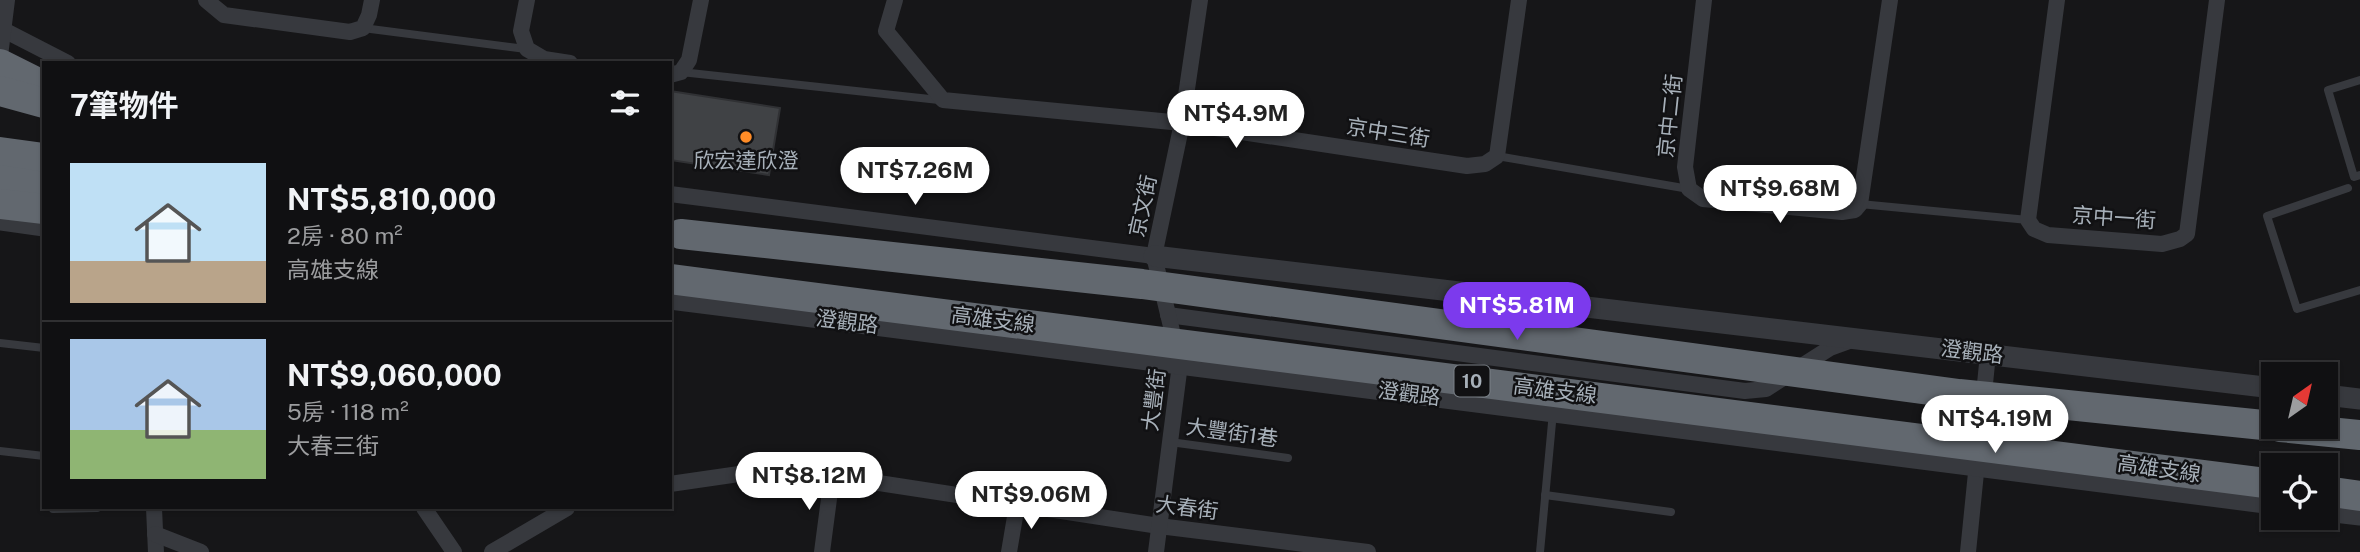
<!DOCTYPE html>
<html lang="zh-TW">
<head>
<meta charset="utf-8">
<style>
	body { margin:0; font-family:"Public Sans","Noto Sans TC",sans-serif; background:#1e1e20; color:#f1f3f6; height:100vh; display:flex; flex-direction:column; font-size:26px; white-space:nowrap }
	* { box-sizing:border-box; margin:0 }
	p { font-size:23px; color:#9c9d9f }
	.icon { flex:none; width:38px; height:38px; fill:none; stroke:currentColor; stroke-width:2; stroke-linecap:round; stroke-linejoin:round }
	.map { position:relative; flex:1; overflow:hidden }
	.side { position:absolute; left:42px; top:61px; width:630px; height:448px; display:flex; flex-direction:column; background:#101012; border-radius:0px; box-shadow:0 2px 5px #0004,0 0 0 2px #303032 }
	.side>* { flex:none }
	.needle { width:46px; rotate:34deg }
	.tools { position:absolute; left:2261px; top:362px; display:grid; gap:14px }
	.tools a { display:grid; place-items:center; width:77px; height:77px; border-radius:0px; background:#101012; box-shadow:0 2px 5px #0004,0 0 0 2px #303032; font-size:35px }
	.price { position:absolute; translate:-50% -60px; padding:0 16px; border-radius:24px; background:#fff; color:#222; font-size:23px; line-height:46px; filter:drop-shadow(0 2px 4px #0008) }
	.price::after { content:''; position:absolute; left:50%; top:42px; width:21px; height:16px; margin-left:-10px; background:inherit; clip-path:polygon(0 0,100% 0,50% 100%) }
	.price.current { background:#7c3aed; color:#fff }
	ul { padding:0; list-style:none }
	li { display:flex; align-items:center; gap:21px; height:175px; padding:0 28px }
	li+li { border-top:2px solid #303032 }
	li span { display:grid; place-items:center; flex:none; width:196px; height:140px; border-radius:0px; color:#555 }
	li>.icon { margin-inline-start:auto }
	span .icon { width:84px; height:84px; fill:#fffc; stroke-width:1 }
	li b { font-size:30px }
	h2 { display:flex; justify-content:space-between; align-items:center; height:84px; padding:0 28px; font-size:30px }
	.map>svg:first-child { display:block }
	.building { fill:#404245; stroke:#303134; stroke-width:2 }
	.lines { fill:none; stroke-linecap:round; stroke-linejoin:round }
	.service { stroke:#37393e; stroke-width:8 }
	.minor { stroke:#37393e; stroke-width:16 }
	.tertiary { stroke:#37393e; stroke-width:21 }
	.motorway { stroke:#62686f; stroke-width:30 }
	.motorway-bridge { stroke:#62686f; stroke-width:30 }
	.poi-dot { fill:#ff8c27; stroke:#111113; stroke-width:2.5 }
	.labels { text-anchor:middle; stroke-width:5; stroke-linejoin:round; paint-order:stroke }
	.shield { fill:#111113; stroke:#7a8087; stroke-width:2 }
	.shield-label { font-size:19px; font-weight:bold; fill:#a7b0b9 }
	.street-label { font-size:21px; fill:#a7b0b9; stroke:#111113 }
	.poi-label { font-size:21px; fill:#a7b0b9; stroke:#111113 }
</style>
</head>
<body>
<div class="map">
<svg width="2360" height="552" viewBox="0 0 2360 552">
	<rect width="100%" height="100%" fill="#161618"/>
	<polygon class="building" points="670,91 780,108 769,175 670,160"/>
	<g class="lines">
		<g class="service">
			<polyline points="363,28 526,49"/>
			<polyline points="681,72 939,100"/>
			<polyline points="2360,80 2328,90 2354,177 2360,175"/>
			<polyline points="1497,156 1689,189"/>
			<polyline points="2348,188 2267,216 2297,309 2360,290"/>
			<polyline points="1860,204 2028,220"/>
			<polyline points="0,343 44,348"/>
			<polyline points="1170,442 1288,458"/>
			<polyline points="0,451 44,456"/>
			<polyline points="1545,495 1671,512"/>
			<polyline points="53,509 97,508"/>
			<polyline points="1540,552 1553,412"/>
		</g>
		<g class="minor">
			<polyline points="206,0 224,15 350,32 363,28 369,15 372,0"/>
			<polyline points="527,0 521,31 527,49 544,59 570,63"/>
			<polyline points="895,0 886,31 943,100 1182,123 1467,166 1485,164 1497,156 1519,0"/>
			<polyline points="1704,0 1685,167 1689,189 1703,199 1842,212 1855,210 1860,204 1890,0"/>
			<polyline points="2057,0 2028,220 2034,229 2048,235 2162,244 2180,239 2187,234 2217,0"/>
			<polyline points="0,28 68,63"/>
			<polyline points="0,56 7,0"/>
			<polyline points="670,75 681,72 689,60 701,0"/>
			<polyline points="670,194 1154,256"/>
			<polyline points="1168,315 1745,391 1766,389 1830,348 1852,340"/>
			<polyline points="670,484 781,468 1159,526 1368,552"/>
			<polyline points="154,508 156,552"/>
			<polyline points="424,508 454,552"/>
			<polyline points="155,534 201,552"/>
			<polyline points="492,552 567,508"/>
			<polyline points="822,552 832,476"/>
			<polyline points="1009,552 1017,505"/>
			<polyline points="1156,552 1180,364 1154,256 1182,123 1200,0"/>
			<polyline points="1968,552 1988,354"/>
		</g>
		<g class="tertiary">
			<polyline points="0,220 44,226"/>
			<polyline points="1154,256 2273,388"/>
			<polyline points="670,299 2273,504"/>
			<polyline points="2326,395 2360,399"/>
			<polyline points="2326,511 2360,515"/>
		</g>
		<g class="motorway">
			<polyline points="0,64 44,86"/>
			<polyline points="0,91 44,103"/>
			<polyline points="0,152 44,158"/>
			<polyline points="0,180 44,187"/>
			<polyline points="0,204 44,209"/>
			<polyline points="2280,427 2360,435"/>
			<polyline points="2326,491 2360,496"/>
		</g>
		<g class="motorway-bridge">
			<polyline points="681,234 1142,284 1959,394 2273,426"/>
			<polyline points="670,279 2273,484"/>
		</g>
	</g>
	<circle class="poi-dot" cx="746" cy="137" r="7"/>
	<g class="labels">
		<rect class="shield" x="1454.5" y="365.5" width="35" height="31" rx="5"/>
		<g class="shield-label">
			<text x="1472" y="388">10</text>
		</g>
		<g class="street-label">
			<text transform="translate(1670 116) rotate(-84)" y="7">京中二街</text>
			<text transform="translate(1388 133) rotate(9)" y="7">京中三街</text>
			<text transform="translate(1143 206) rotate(-78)" y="7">京文街</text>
			<text transform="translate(2114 218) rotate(4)" y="7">京中一街</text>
			<text transform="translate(993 320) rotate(7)" y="7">高雄支線</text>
			<text transform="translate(847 322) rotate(7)" y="7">澄觀路</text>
			<text transform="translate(1972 352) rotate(7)" y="7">澄觀路</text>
			<text transform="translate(1555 391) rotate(7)" y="7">高雄支線</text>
			<text transform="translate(1409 394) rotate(7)" y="7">澄觀路</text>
			<text transform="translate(1154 400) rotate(-83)" y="7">大豐街</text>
			<text transform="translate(1232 433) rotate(8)" y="7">大豐街1巷</text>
			<text transform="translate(2159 469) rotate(8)" y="7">高雄支線</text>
			<text transform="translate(1187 508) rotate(7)" y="7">大春街</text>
		</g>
		<g class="poi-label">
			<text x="746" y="168">欣宏達欣澄</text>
		</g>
	</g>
</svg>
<div class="tools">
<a><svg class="needle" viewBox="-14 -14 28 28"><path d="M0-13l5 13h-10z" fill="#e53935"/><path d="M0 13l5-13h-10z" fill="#9c9d9f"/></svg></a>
<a><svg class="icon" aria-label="locate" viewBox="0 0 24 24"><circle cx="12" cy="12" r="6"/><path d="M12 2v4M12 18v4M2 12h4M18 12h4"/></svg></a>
</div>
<b class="price" style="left:1236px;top:150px">NT$4.9M</b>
<b class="price" style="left:915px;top:207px">NT$7.26M</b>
<b class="price" style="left:1780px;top:225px">NT$9.68M</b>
<b class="price current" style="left:1517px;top:342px">NT$5.81M</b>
<b class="price" style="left:1995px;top:455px">NT$4.19M</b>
<b class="price" style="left:809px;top:512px">NT$8.12M</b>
<b class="price" style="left:1031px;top:531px">NT$9.06M</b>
<section class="side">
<h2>7筆物件<svg class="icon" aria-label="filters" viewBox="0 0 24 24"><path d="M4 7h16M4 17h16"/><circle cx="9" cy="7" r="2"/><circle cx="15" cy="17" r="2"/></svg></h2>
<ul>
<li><span style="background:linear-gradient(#bfe0f5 70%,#b9a48a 0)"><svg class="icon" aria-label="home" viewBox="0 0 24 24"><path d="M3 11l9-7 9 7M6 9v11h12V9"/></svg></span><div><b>NT$5,810,000</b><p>2房 · 80 m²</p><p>高雄支線</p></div></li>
<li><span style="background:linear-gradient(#a9c7e8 65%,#8fb573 0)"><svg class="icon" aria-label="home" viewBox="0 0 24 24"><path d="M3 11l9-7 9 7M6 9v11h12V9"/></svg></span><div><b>NT$9,060,000</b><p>5房 · 118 m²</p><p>大春三街</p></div></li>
</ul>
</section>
</div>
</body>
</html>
